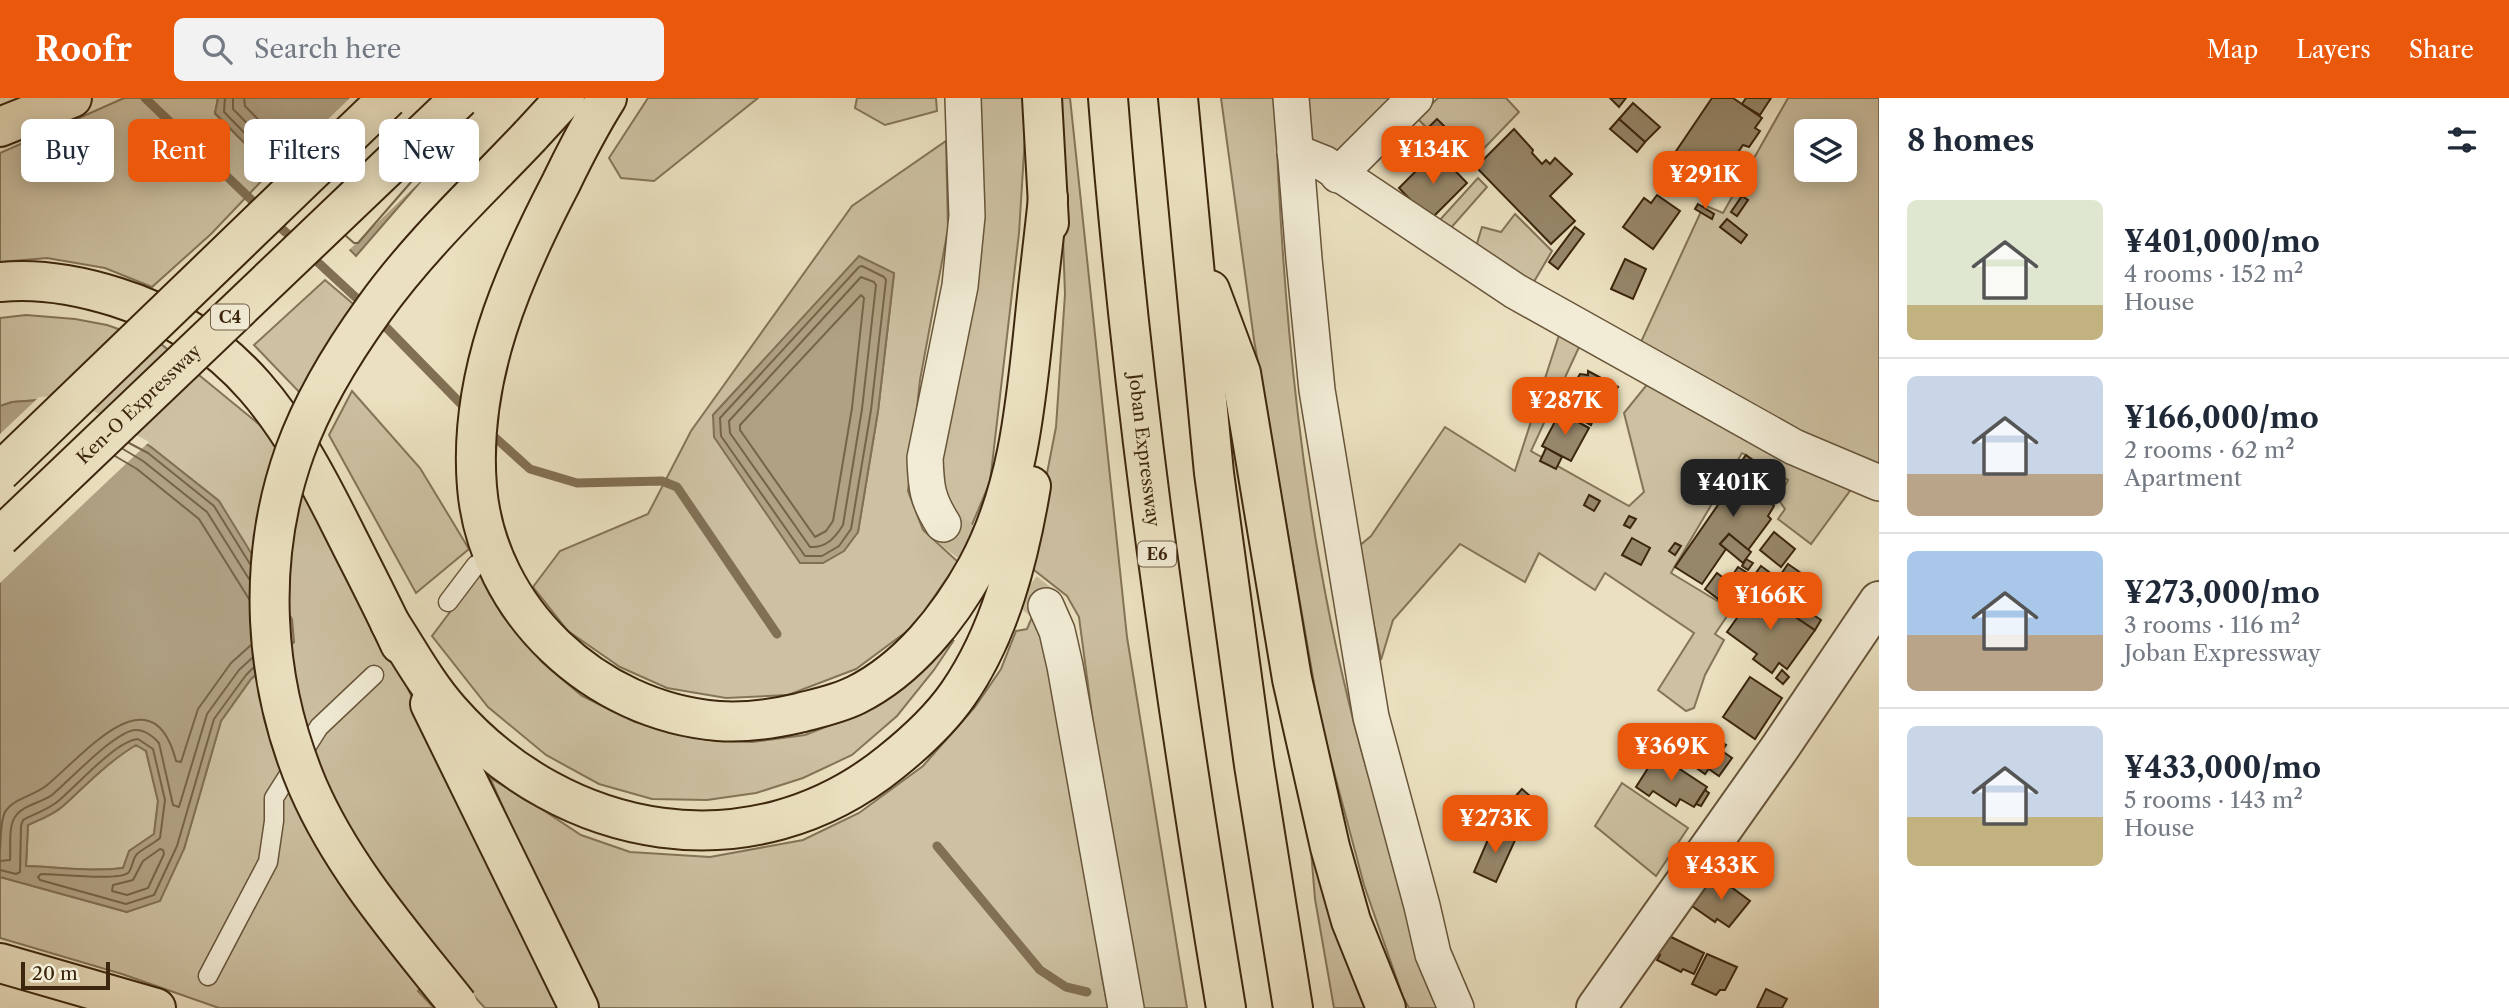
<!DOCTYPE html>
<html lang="en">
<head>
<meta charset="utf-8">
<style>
	body { margin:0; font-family:"Libre Caslon Text",serif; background:#f2f2f3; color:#1f2937; height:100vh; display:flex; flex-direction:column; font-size:26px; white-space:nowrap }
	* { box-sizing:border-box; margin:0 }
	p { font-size:23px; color:#747a83 }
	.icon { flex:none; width:38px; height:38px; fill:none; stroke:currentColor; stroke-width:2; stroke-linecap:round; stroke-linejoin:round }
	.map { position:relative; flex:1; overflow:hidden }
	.panel { display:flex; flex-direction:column; background:#fff; width:630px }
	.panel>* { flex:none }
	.guide { position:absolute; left:21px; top:21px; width:665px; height:63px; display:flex; gap:14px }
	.tools { position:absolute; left:1794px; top:21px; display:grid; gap:14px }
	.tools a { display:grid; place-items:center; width:63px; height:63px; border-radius:10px; background:#fff; box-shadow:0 4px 18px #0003; font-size:35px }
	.scale { position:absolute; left:21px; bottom:18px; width:89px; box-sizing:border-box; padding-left:7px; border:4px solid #3c260d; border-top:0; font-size:19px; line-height:24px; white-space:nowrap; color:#3c260d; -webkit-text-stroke:5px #f2ecd6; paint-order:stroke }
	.price { position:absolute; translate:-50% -60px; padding:0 16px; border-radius:14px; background:#ea580c; color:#fff; font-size:23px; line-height:46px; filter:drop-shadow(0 2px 4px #0008) }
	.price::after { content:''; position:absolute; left:50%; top:42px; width:21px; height:16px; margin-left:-10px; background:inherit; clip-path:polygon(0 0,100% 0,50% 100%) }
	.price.current { background:#222; color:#fff }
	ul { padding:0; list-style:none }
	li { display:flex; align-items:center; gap:21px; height:175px; padding:0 28px }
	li+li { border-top:2px solid #e0e1e3 }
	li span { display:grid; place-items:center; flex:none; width:196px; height:140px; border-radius:10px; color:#555 }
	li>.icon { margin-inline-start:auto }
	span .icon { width:84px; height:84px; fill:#fffc; stroke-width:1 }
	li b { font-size:30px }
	h2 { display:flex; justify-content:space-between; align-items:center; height:84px; padding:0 28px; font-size:30px }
	.tag { padding:0 24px; border-radius:10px; background:#fff; box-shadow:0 4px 18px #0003; font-size:24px; line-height:63px }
	.tag.current { background:#ea580c; color:#fff }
	header { display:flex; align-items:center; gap:42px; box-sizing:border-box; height:98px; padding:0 35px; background:#ea580c; color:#fff }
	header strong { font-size:33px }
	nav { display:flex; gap:38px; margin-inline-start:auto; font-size:24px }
	.search { width:490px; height:63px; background:#f2f2f3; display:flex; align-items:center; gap:18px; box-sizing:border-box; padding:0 24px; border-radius:10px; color:#747a83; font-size:26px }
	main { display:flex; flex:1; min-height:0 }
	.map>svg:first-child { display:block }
	.green { fill:#cdc1a2; stroke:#847458; stroke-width:2; fill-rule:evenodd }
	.water { fill:#b0a183; stroke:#827054; stroke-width:2; fill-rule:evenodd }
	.pier { fill:#ebe1c0 }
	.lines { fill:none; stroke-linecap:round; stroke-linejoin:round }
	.shore { stroke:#766448; stroke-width:2 }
	.stream { stroke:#827054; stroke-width:9 }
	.building { fill:#97876a; stroke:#3c260d; stroke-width:2 }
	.minor-tunnel { stroke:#c8bc9c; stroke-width:35; stroke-dasharray:35 18; stroke-linecap:butt }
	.service-casing { stroke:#68553a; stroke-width:21 }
	.minor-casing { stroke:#68553a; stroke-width:38 }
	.tertiary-casing { stroke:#68553a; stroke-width:42 }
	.motorway-casing { stroke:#3c260d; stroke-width:42 }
	.service { stroke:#f2ecd6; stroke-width:18 }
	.minor { stroke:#f2ecd6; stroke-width:35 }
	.tertiary { stroke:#f2ecd6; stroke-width:38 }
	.motorway { stroke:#ebe1c0; stroke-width:38 }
	.motorway-bridge-casing { stroke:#3c260d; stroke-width:42; stroke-linecap:butt }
	.motorway-bridge { stroke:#ebe1c0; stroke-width:38 }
	.labels { text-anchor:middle; stroke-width:6; stroke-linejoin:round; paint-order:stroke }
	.shield { fill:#f2ecd6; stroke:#736149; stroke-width:2 }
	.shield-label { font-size:16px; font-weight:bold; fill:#3c260d }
	.street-label { font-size:18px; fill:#3c260d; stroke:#f2ecd6 }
</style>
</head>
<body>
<header>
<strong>Roofr</strong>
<div class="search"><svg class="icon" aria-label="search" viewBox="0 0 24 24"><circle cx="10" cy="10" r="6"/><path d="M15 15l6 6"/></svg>Search here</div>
<nav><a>Map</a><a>Layers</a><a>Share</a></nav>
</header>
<main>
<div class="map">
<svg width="1879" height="910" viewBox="0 0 1879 910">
	<rect width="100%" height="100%" fill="#ebe1c0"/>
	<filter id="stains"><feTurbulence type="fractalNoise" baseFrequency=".00286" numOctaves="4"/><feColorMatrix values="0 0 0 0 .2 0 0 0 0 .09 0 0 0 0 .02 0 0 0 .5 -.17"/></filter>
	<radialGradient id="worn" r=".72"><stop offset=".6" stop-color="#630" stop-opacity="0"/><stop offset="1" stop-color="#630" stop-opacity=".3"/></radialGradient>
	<g class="green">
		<polygon points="124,0 218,0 215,16 272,72 211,136 152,189 105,170 47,160 0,164 0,55"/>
		<polygon points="648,0 758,0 654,83 621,80 609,60"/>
		<polygon points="857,0 936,0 937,13 885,27 855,10"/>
		<path d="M977,0H1025L1027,6L1019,135L990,384L971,429C944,409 941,390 937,359Z"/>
		<polygon points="1058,0 1070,0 1127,539 1187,910 1134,910 1114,783 1079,519 1067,498 1029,468 1056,329 1065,196"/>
		<path d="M1221,0H1275C1282,209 1302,421 1354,625C1379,721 1411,815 1438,910H1409L1403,899L1364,787L1321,625L1254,242Z"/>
		<polygon points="1304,0 1398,0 1338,63 1312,59"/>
		<polygon points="1438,0 1506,0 1519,14 1465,70 1417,20"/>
		<path d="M1788,0H1879V368L1765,320L1640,246L1704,107L1723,115ZM1806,33H1844V72H1806Z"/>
		<path d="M946,43L948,131L920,282L908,393L923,432L958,464L914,528L856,571L788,597L726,600L667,590L620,569L568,533L533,489L560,453L648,416L691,333L852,108ZM859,159L894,176L878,313L858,434L713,317Z"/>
		<polygon points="1478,80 1487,89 1450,131 1438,124"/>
		<polygon points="1515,116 1552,153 1532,187 1475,152 1482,129 1501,134"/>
		<polygon points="325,182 358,210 302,297 254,247"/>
		<polygon points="26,217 75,221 107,227 161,246 260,327 277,347 369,504 428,635 558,910 485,910 450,872 418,893 434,910 219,910 122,876 0,840 0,779 127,814 184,751 221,623 251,581 294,544 219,403 151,349 99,319 54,301 12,304 0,308 0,220"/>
		<polygon points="1560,234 1580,247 1531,353 1629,408 1644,394 1624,315 1649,284 1852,390 1811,446 1778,421 1785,411 1778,401 1788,382 1742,355 1671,475 1724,507 1737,491 1742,496 1715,536 1724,542 1705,577 1694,610 1686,613 1658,592 1694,535 1605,475 1595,492 1539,455 1525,484 1460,446 1393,522 1381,562 1358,449 1371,438 1445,329 1515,373"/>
		<polygon points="352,293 420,370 469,451 416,495 329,337"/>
		<polygon points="481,473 501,515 542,564 582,598 635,624 707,642 752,644 805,637 861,615 918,576 954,542 934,572 897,618 852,657 803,680 756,695 707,702 652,701 599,686 546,657 488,609 432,538"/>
		<polygon points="1035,512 1097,787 1101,874 1108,910 598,910 545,803 490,680 531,704 581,737 630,754 710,759 803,742 859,715 923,668 975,609 1001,571 1016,533 1027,531"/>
		<path d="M136,647L146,653L158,703L154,736L130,753L123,770C91,774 58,769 26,768L28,727C39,722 53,717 63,708C86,687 109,663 136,647Z"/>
		<polygon points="1622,685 1688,730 1656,778 1595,728"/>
		<polygon points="1308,716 1371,910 1334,910 1315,801"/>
	</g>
	<g class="water">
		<polygon points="218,0 493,0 356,158 215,15"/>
		<polygon points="859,158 894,175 878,313 858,434 844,453 823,465 800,465 714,339 713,317"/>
		<path d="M54,301L99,319L151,349L219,403L292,521L294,544L251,581L221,623L184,751L160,803L127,814L0,779V308L12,304ZM136,647L146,653L158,703L154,736L129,753L123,770C91,774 59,769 26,768L28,727C39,722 53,717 63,708C86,687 109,663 136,647Z"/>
	</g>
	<g class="pier">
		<polygon points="350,0 497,0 453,52 347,154 271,76"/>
		<polygon points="55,298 100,316 149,344 0,485 0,336 39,299"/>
	</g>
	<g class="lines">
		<g class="shore">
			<polyline points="225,0 224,14 282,73"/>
			<polyline points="233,0 233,11 288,67"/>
			<polyline points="244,0 245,8 296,60"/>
			<polyline points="346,138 354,145 358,145 452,37"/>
			<polygon points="862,168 884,179 886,182 871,312 851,431 839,448 822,458 805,458 721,338 720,320 859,169"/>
			<path d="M861,179L874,184L876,187L862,311L843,427C835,440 826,450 810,449L730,335L729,323Z"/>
			<polygon points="861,197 864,200 852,310 833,423 826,433 815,439 740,332 740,327"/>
			<polyline points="129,345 148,355 214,408 250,466"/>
			<polyline points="123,351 143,363 207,414 249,481"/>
			<polyline points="115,358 137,371 199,421 249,501"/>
			<path d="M0,751C1,739 0,725 5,714C14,700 33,698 46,688C82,659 152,570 176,663L181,664L198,611L231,565L251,547"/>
			<polygon points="160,751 163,752 164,756 148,790 127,797 112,793 113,787 133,782 143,763"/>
			<path d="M0,763L10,762C11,749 8,729 15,719C22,707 41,705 52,697C69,683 116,632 136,632C145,632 154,639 159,645L173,707L179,709L207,616L239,572L252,560"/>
			<path d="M0,772L16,776L20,774L21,728L23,722C34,716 47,712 57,704C76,689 115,643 138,641L153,651L165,702L160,740C153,746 144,750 137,756C132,761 133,770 128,775C118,783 57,776 41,776L38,779L40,782L126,806L154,797L177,748L214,621L246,577L253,570"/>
		</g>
		<g class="stream">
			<polyline points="145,0 262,112"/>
			<polyline points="274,124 298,145"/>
			<polyline points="310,157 364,207"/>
			<polyline points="379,222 467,312"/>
			<polyline points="489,334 530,371 577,385 662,383 677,389 777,536"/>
			<polyline points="937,748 1040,872 1066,889 1087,894"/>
		</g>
	</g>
	<g class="building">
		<polygon points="1610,0 1626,0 1619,9"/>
		<polygon points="1712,0 1733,0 1762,20 1755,30 1760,33 1749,49 1743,47 1711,94 1668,65"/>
		<polygon points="1746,0 1771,0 1760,17 1742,6"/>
		<polygon points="1633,5 1660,29 1645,44 1619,21"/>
		<polygon points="1437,21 1449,33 1436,45 1424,34"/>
		<polygon points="1619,21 1645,44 1637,54 1610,31"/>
		<polygon points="1514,31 1533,52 1532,55 1542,66 1546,62 1550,66 1555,60 1572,76 1550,98 1575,123 1551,146 1476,69"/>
		<polygon points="1436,53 1467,85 1430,122 1399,90"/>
		<polygon points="1741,68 1752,76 1744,87 1734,79"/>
		<polygon points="1726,72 1734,79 1729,85 1733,87 1729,93 1722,90 1719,94 1714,91"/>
		<polygon points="1657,97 1680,113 1653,151 1623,129 1644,100 1651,105"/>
		<polygon points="1742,98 1748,102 1737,118 1731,114"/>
		<polygon points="1698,106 1714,116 1712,121 1695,111"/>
		<polygon points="1727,121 1747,137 1741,145 1720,129"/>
		<polygon points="1575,129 1584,136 1558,171 1549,164"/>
		<polygon points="1625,161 1646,171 1633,201 1611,191"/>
		<polygon points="1588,273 1618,289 1601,320 1593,322 1591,327 1560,310 1580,276 1588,277"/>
		<polygon points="1560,314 1589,330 1571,363 1542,348"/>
		<polygon points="1546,350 1562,359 1556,371 1540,363"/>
		<polygon points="1746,357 1781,384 1769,403 1774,408 1768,418 1771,421 1748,452 1729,436 1720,446 1726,451 1702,486 1675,469 1738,378 1733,375"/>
		<polygon points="1589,397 1600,403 1594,413 1584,407"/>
		<polygon points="1629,418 1636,421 1630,430 1624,427"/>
		<polygon points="1774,434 1795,451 1781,469 1760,452"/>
		<polygon points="1729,436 1751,454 1743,465 1720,446"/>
		<polygon points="1632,440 1650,450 1641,467 1622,457"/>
		<polygon points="1675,445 1681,448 1675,457 1669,453"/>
		<polygon points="1746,461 1753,465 1748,472 1742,468"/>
		<polygon points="1788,466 1811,482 1800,498 1779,479"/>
		<polygon points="1761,468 1784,485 1773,500 1750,483"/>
		<polygon points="1738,469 1746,474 1738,486 1730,481"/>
		<polygon points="1717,475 1734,488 1722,504 1705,491"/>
		<polygon points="1757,492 1815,532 1787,571 1779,565 1772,575 1753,561 1757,556 1727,534"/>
		<polygon points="1794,504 1821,522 1815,532 1788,514"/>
		<polygon points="1782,572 1789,579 1783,586 1776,580"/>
		<polygon points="1750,579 1782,600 1755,641 1723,619"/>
		<polygon points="1702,630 1726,647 1705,676 1681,659"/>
		<polygon points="1682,631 1695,641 1681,659 1669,650"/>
		<polygon points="1722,653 1732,660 1719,678 1709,671"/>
		<polygon points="1657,656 1707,689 1694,709 1680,701 1676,708 1653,693 1649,698 1636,689"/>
		<polygon points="1522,691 1546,712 1520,742 1495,721"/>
		<polygon points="1705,692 1709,695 1701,708 1696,706"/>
		<polygon points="1493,730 1516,740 1496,784 1474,774"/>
		<polygon points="1715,777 1750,803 1729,829 1717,821 1715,824 1692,808"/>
		<polygon points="1669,838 1704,855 1694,876 1683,871 1681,874 1657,862 1660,857 1656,856"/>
		<polygon points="1707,856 1737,869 1725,892 1720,892 1716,897 1692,886"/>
		<polygon points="1766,891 1787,901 1782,910 1757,910"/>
	</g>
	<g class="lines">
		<polyline class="minor-tunnel" points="943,426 1046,508"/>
		<defs>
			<g id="service">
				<polyline points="448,504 476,467"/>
				<polyline points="208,878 268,764 274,723 274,700 319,629 374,577"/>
			</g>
			<g id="minor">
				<polyline points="1291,0 1304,161 1317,292 1371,619 1422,808 1433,856 1456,910"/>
				<polyline points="1295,54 1325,66 1515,193 1794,349 1879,385"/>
				<polyline points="1338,77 1415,0"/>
				<path d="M943,426C927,401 926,389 925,360L960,188L967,118L963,0"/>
				<polyline points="1046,508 1057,533 1065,568 1126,910"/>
			</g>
			<polyline id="tertiary" points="1596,910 1779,651 1879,503"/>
			<g id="motorway">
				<path d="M607,0C590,27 575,56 561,85C512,179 468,280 477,389C487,512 595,613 718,623C744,625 773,621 799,615C818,610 838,606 856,597C908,571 949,520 977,469C1019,392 1026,304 1035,218C1039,178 1044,139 1048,100"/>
				<polyline points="1042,0 1049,125"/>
				<path id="s1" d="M1108,0C1132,305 1176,608 1226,910"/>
				<polyline points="1178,0 1214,375 1254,667 1293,910"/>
				<polyline points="0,29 72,0"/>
				<polyline points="530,38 565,0"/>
				<path d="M0,184C40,180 78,187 116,199C238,237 289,323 343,431C362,469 382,507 400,546"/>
				<polyline points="1210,192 1241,275 1292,581 1330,749 1351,823 1386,910"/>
				<path d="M390,525C409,554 426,586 450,613C564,743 752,777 891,664C916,644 940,622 958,596C1000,535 1019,460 1031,388"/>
				<polyline points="430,606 579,910"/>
				<polyline points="0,865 156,910"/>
			</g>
		</defs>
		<use href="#service" class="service-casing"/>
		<use href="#minor" class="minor-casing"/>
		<use href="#tertiary" class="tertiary-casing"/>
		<use href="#motorway" class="motorway-casing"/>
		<use href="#service" class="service"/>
		<use href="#minor" class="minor"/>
		<use href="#tertiary" class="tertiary"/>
		<use href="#motorway" class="motorway"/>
		<defs>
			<g id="motorway-bridge">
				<polyline points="0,374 388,0"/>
				<path id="s2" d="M0,439L460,0"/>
				<path d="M458,907C404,839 343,770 308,689C263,583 256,462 295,353C313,303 343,254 374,211C419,148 477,94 530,38"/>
			</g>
		</defs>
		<use href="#motorway-bridge" class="motorway-bridge-casing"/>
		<use href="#motorway-bridge" class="motorway-bridge"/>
	</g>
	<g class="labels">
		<g class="shield">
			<rect x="211" y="206.5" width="38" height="25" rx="5"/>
			<rect x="1138" y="443.5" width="38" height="25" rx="5"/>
		</g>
		<g class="shield-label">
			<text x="230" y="225">C4</text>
			<text x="1157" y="462">E6</text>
		</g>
		<g class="street-label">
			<text dy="6" stroke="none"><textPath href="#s2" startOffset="192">Ken-O Expressway</textPath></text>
			<text dy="6" stroke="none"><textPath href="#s1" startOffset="354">Joban Expressway</textPath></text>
		</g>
	</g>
	<rect width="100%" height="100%" filter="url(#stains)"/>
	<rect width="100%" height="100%" fill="url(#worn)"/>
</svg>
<div class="tools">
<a><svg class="icon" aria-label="layers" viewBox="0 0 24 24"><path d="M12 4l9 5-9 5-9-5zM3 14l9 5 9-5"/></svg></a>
</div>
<div class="scale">20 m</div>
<b class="price" style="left:1433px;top:88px">¥134K</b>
<b class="price" style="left:1705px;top:113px">¥291K</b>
<b class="price" style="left:1565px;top:339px">¥287K</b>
<b class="price current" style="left:1733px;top:421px">¥401K</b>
<b class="price" style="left:1770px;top:534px">¥166K</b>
<b class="price" style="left:1671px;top:685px">¥369K</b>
<b class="price" style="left:1495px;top:757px">¥273K</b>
<b class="price" style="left:1721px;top:804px">¥433K</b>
<div class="guide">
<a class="tag">Buy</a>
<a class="tag current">Rent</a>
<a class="tag">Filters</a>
<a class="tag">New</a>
</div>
</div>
<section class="panel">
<h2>8 homes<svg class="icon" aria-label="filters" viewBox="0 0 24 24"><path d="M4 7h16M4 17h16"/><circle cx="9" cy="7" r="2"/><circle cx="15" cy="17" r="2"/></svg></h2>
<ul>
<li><span style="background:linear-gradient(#dfe7d0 75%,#c2b280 0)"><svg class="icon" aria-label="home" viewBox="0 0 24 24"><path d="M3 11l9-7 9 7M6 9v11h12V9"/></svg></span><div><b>¥401,000/mo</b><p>4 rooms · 152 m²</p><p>House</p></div></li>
<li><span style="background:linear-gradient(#c9d6e8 70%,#b9a48a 0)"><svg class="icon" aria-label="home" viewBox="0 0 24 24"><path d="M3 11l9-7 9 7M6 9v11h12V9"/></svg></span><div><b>¥166,000/mo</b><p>2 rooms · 62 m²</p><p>Apartment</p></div></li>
<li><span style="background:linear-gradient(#a9c7e8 60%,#b9a48a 0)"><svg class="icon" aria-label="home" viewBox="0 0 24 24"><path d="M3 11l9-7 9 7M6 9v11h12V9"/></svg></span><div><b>¥273,000/mo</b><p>3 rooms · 116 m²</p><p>Joban Expressway</p></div></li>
<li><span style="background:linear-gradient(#c9d6e8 65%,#c2b280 0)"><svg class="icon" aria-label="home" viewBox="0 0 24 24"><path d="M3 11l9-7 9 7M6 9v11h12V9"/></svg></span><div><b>¥433,000/mo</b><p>5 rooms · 143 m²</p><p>House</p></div></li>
</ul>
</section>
</main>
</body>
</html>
